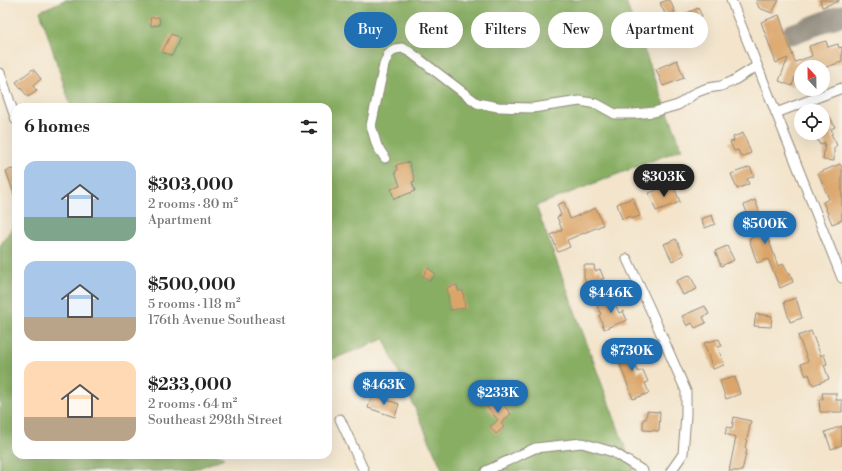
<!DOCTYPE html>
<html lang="en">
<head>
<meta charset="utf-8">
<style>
	body { margin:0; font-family:"Libre Bodoni",serif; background:#f2f2f2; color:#222; height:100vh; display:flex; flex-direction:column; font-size:15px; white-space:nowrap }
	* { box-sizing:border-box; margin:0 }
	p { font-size:13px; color:#767676 }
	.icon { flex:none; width:22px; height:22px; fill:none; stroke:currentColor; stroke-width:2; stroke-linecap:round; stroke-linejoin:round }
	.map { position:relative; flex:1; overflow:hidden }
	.panel { position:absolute; left:12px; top:103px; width:320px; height:356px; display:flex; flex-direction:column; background:#fff; border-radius:12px; box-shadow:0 4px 16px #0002 }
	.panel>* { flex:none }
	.top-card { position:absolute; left:344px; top:12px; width:380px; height:36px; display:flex; gap:8px }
	.needle { width:26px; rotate:338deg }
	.fabs { position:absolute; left:794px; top:60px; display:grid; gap:8px }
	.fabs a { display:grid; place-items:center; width:36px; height:36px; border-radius:50%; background:#fff; box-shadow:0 4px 16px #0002; font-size:20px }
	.price { position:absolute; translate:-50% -34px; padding:0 9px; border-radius:14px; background:#1f6fb2; color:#fff; font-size:13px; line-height:26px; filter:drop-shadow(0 1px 2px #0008) }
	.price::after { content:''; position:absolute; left:50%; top:24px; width:12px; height:9px; margin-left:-6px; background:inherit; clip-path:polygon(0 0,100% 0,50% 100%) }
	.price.current { background:#222; color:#fff }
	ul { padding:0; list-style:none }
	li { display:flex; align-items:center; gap:12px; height:100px; padding:0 12px }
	li span { display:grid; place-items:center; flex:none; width:112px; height:80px; border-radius:12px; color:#555 }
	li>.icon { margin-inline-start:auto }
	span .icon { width:48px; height:48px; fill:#fffc; stroke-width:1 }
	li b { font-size:17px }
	h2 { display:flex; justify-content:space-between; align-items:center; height:48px; padding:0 12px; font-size:17px }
	.chip { padding:0 14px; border-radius:18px; background:#fff; box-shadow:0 4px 16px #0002; font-size:14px; line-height:36px }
	.chip.current { background:#1f6fb2; color:#fff }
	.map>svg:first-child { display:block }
	.forest { fill:#88ae64; stroke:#5a6c48 }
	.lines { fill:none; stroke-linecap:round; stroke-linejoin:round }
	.taxiway { stroke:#8f887b; stroke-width:21 }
	.building { fill:#dba569 }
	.minor-casing { stroke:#8f887b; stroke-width:11 }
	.minor { stroke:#fff; stroke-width:9 }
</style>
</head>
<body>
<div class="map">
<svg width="842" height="471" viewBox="0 0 842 471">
	<rect width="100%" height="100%" fill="#f7f3e8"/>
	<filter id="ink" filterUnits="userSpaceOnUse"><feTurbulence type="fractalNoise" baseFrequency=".025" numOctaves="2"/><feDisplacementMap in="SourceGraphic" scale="8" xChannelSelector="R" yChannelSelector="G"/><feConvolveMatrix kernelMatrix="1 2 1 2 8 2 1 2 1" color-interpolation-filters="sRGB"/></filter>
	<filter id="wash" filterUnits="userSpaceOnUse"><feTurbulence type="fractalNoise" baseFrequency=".012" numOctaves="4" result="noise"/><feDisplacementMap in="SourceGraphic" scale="16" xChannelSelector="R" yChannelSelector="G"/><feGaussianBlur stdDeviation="0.9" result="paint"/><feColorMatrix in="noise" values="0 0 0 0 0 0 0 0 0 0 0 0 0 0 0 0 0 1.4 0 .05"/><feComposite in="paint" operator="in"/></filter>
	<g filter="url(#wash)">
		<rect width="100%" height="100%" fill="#f3e4cb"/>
		<g class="forest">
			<polygon points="65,0 625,0 682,149 536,206 634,471 443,471 384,339 328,361 328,107 71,107 40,11"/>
			<polygon points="16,222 16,455 221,455 224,458 191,471 0,471 0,246"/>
		</g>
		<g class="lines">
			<polyline class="taxiway" points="792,34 842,15"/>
		</g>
		<g id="blocks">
			<g class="building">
				<polygon points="667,0 670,0 675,12 666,16 660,3"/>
				<polygon points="756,0 779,0 772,13 759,8"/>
				<polygon points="820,0 839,0 839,1 822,7"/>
				<polygon points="698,8 702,16 695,19 701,33 690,38 681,16"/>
				<polygon points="779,15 795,62 812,56 809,46 826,41 828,47 838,44 839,48 842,47 842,62 826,67 801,67 801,75 795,77 792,86 779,81 788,58 776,63 761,22"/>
				<polygon points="159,17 160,25 151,26 150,18"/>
				<polygon points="171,34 180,38 172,56 162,52"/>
				<polygon points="677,60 684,78 663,86 656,69"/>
				<polygon points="33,69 41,79 33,86 37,91 28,97 16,82"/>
				<polygon points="830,117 835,127 831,129 833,133 831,134 837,145 834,148 834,161 823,160 825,142 820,145 814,133 823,133 823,120"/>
				<polygon points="743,133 751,153 741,157 738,150 734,151 730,142 734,141 733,137"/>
				<polygon points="407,162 407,163 409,162 415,181 412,182 415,191 394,199 391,189 400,186 395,171 398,170 396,165"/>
				<polygon points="840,164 842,167 842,220 832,224 823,202 829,199 818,173"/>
				<polygon points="750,167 754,176 747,179 749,184 737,189 731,174"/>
				<polygon points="16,168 16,196 15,197 6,171"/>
				<polygon points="673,184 680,202 656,211 649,193"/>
				<polygon points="633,198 640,216 631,219 630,216 622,219 617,204"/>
				<polygon points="755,200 764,224 763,224 778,266 784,264 788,274 790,274 793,282 780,288 768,259 757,263 749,239 756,236 744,205"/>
				<polygon points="564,202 570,219 596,208 603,225 567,240 570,247 558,252 551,235 562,230 557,217 561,215 557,205"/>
				<polygon points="712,215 715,224 705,228 701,219"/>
				<polygon points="676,239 684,255 672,261 664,244"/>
				<polygon points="727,246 734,260 721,266 715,251"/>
				<polygon points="584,265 594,265 595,271 600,269 604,279 601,279 605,289 594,292 592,289 589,290 584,277"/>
				<polygon points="428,268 436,274 430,281 423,276"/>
				<polygon points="690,275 697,289 683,295 676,281"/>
				<polygon points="457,285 458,291 463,291 465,308 450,310 447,287"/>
				<polygon points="796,298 802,318 790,322 784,302"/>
				<polygon points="613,299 619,313 623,311 627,320 604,329 599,315 601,314 597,306"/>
				<polygon points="705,306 709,314 703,317 706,323 695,328 692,323 687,326 682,316"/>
				<polygon points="756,314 772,316 771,327 754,326"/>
				<polygon points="811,331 821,356 824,354 827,364 824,365 829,379 813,385 809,374 806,376 801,364 808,361 798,336"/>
				<polygon points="719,339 722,346 718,347 724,365 713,369 704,343"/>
				<polygon points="625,342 628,344 634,357 632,358 638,372 643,370 648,382 645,383 649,393 633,399 614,349 621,347 621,343"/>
				<polygon points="735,377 740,394 726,399 720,381"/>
				<polygon points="822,393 836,393 836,400 842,400 842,412 820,412 819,399 823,399"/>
				<polygon points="372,395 399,404 395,417 368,408"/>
				<polygon points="496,396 511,414 501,423 504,427 496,434 490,427 498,420 486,406"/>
				<polygon points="647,411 660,412 659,431 643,430 643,419 646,419"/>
				<polygon points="734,417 751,421 745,448 747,449 742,471 729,471 736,437 725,434 727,427 732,428"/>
				<polygon points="842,426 842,445 831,449 825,432"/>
			</g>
		</g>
	</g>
	<g filter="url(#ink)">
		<use href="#blocks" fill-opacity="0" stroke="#8f887b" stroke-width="1"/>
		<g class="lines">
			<defs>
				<g id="minor">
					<polyline points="731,0 842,278"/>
					<polyline points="0,73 16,120"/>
					<polyline points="776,113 842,88"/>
					<polyline points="385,158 377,146 371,126 384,65 388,55 395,49 402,48 410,52 477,103 498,107 533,108 580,101 597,104 615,114 634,114 654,112 678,105 697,92 708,88 721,86 733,81 757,66"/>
					<polyline points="627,259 651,311 686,391 686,415 683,454 671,471"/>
					<polyline points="340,419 364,471"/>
					<polyline points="486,471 535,448 582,443 613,452 643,471"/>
				</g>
			</defs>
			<use href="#minor" class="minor-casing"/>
			<use href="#minor" class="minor"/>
		</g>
	</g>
</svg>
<div class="fabs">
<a><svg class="needle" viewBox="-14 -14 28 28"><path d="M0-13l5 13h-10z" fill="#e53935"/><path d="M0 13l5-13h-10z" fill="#767676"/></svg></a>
<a><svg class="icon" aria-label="locate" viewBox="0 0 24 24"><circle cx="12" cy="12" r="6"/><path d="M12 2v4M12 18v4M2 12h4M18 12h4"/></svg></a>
</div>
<b class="price current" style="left:664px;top:198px">$303K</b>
<b class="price" style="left:765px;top:245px">$500K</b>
<b class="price" style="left:611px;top:314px">$446K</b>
<b class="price" style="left:632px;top:372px">$730K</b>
<b class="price" style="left:384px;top:406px">$463K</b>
<b class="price" style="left:498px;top:414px">$233K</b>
<div class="top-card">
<a class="chip current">Buy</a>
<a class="chip">Rent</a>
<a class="chip">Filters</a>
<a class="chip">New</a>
<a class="chip">Apartment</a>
</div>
<section class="panel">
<h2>6 homes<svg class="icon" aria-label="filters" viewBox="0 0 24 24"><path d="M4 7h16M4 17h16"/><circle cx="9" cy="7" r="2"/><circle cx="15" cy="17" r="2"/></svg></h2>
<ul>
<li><span style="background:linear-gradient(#a9c7e8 70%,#7fa58c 0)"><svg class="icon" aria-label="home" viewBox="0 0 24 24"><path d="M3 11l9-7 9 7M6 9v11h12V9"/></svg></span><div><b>$303,000</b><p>2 rooms · 80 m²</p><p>Apartment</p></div></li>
<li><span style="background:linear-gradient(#a9c7e8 70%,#b9a48a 0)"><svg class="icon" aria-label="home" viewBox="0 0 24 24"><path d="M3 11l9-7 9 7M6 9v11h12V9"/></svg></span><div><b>$500,000</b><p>5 rooms · 118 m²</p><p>176th Avenue Southeast</p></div></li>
<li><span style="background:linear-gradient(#ffd9b3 70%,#b9a48a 0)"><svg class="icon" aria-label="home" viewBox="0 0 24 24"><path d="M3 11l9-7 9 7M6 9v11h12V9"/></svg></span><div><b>$233,000</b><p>2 rooms · 64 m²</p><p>Southeast 298th Street</p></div></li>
</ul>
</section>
</div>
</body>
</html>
